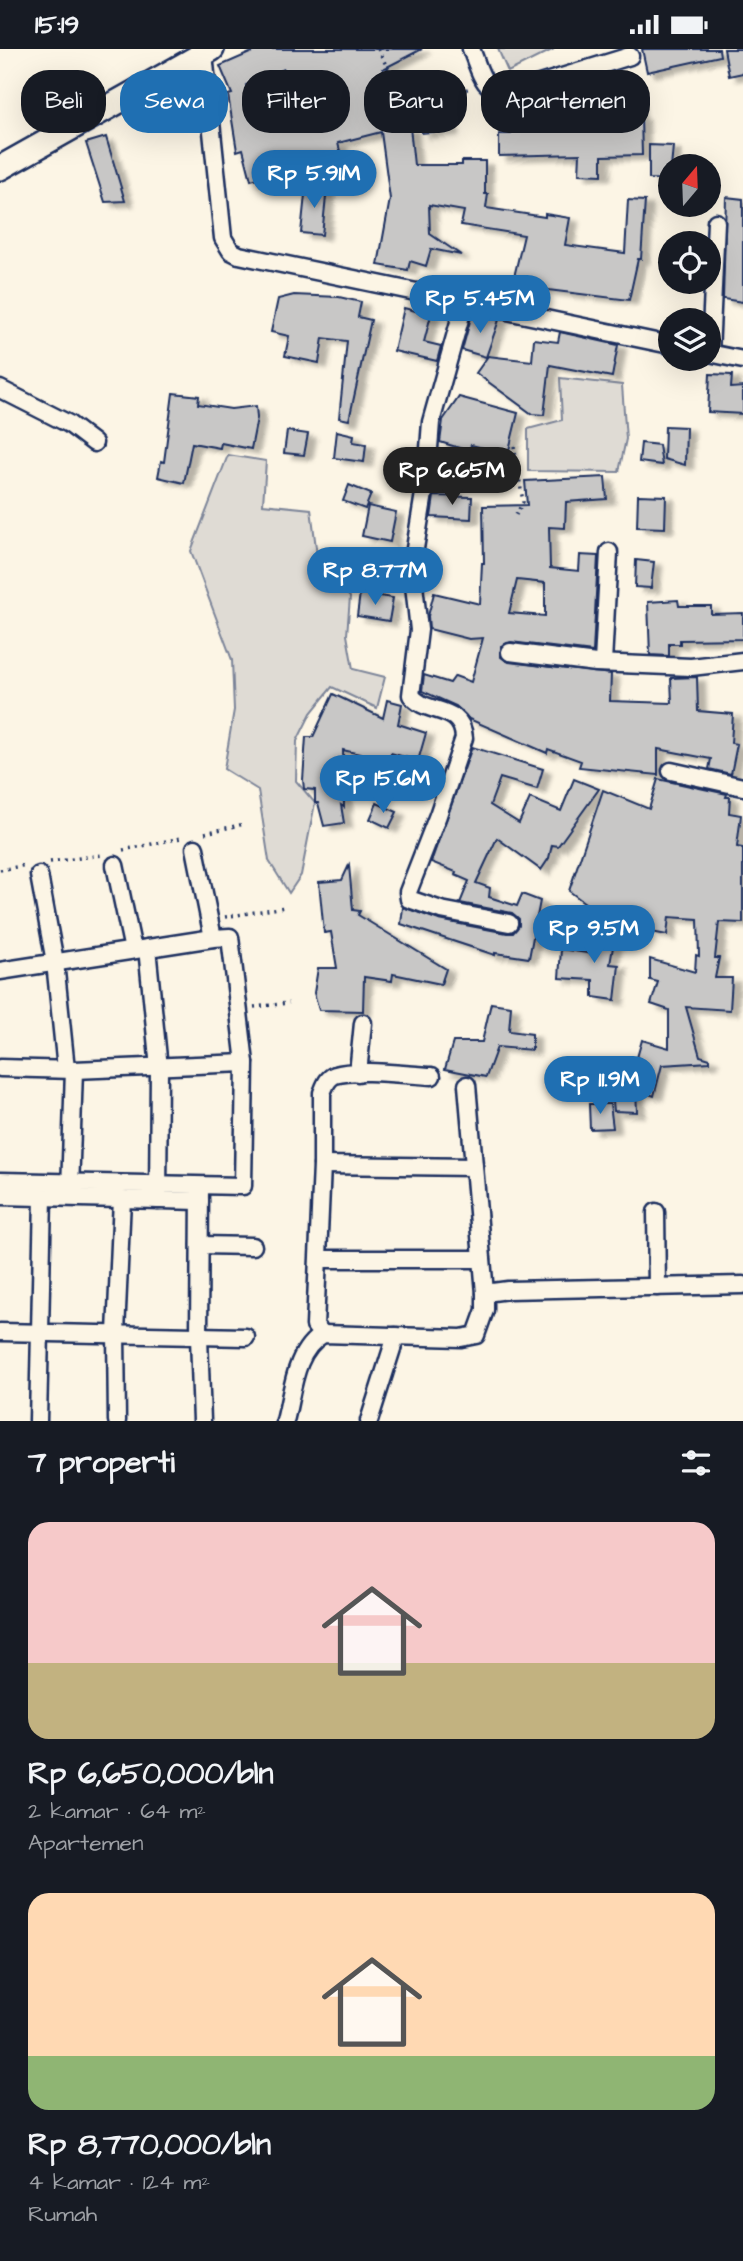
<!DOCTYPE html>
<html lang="id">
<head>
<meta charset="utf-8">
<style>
	body { margin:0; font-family:"Architects Daughter",sans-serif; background:#242831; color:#f1f3f6; height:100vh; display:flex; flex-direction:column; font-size:26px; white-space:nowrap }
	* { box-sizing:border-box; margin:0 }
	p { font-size:23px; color:#9ea1a6 }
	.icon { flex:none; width:38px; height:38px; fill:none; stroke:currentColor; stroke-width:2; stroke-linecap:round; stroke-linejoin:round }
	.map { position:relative; height:1372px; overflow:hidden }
	.details { display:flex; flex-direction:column; background:#171b24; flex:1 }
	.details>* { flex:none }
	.banner { position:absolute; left:21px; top:21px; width:702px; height:63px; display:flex; gap:14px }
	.needle { width:46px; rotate:19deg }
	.buttons { position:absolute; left:658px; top:105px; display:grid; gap:14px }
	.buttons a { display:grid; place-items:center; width:63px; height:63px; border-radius:50%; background:#171b24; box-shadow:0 7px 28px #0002; font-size:35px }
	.price { position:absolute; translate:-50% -60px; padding:0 16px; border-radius:24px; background:#1f6fb2; color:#fff; font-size:23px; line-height:46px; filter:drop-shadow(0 2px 4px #0008) }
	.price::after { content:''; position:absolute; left:50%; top:42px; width:21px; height:16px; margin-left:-10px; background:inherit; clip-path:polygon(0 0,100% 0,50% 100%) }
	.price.on { background:#222; color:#fff }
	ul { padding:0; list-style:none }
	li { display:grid; align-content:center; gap:14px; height:371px; padding:0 28px }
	li span { display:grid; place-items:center; height:217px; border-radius:21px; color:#555 }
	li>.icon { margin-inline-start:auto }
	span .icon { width:126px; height:126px; fill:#fffc; stroke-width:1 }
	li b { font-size:30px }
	h2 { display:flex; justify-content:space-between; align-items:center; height:84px; padding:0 28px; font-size:30px }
	.tag { padding:0 24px; border-radius:28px; background:#171b24; box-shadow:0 7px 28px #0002; font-size:24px; line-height:63px }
	.tag.on { background:#1f6fb2; color:#fff }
	.status { display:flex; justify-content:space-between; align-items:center; height:49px; padding:0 35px; background:#171b24; direction:ltr }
	.status svg { height:19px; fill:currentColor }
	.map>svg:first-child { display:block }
	.green { fill:#dfdbd4; stroke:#7d8599; stroke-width:2 }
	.building { fill:#c8c7c6; stroke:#1b2f5e; stroke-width:2; fill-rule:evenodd; filter:url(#shadow) }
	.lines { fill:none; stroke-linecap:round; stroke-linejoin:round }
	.street-casing { stroke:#1b2f5e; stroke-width:21 }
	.secondary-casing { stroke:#1b2f5e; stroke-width:28 }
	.path { stroke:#1b2f5e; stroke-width:3.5; stroke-dasharray:2 5; stroke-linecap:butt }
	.street { stroke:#fcf5e5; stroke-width:16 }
	.secondary { stroke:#fcf5e5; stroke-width:23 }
</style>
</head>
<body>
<div class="status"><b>15:19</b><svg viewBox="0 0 49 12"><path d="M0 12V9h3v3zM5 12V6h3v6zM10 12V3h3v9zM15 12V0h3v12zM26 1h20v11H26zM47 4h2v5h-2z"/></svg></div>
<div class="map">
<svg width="743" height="1372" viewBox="0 0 743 1372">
	<defs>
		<filter id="shadow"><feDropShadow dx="8" dy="4.5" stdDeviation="2" flood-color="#0004"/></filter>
	</defs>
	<rect width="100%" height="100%" fill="#fcf5e5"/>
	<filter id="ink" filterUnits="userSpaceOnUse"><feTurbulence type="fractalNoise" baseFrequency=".0143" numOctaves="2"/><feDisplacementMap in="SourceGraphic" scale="14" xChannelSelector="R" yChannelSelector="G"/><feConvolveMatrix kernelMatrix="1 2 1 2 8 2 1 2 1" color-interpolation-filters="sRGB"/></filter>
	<g filter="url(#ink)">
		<g class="green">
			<polygon points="498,0 554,0 508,23"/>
			<polygon points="560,329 622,336 626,390 619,423 528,422 528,380 562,371"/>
			<polygon points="228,406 266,412 263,455 311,460 318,514 350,548 347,586 353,620 385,628 377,659 332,638 311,664 297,692 296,732 315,754 301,826 289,844 269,812 258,741 224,720 234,661 232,611 191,502"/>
		</g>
		<g class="building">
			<path d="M259,0H422L383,20L391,41L383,44L392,80L410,78L414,116H462V112H485V145H488L486,159L545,168V165L570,169L565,196L625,204L628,151L645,152L641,210H638L629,251L548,241L513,232L524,186L461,176L464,162L429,156L430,185L461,206L431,200L426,217L410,212L408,221L378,216L390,150L381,83L338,94L341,106L251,131L243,100L237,102L228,46L232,45L220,17ZM284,20L300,57L254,70L246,36Z"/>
			<polygon points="642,0 719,0 720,7 647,23"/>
			<polygon points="724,0 743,0 743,24 729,27"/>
			<polygon points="633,37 638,68 641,67 642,106 602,107 602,126 579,125 580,105 499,107 499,85 511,85 505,55 528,49 532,68 573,65 571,49 597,46 596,39"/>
			<polygon points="449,65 450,81 422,84 420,67"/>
			<polygon points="106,88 125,152 105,153 86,94"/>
			<polygon points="649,96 673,97 670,131 649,130"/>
			<polygon points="306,136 327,138 322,186 301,184"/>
			<polygon points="726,148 743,150 743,253 723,250"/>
			<polygon points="294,246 339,248 361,253 358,268 371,271 349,371 339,369 347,292 323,289 319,314 285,307 289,287 271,283 278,250"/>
			<polygon points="404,259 431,266 424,293 441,297 437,312 394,302"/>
			<polygon points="472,265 499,271 486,308 462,301"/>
			<polygon points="560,283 618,296 612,328 550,316 544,366 532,365 476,324 488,307 532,312 534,290 558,293"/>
			<polygon points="710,325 732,326 731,339 743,338 743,365 708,363"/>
			<polygon points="173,344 199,347 198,355 231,360 256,357 257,369 251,400 221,394 220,399 192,394 184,434 158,428 161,412 164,413"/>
			<polygon points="459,348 518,364 508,405 471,396 469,402 440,393 443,371"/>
			<polygon points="665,377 686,378 685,416 664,410"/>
			<polygon points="287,382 308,385 304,406 284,404"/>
			<polygon points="337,382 354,386 353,393 366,395 364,413 334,409"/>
			<polygon points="641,394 659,396 662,416 639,413"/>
			<path d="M605,428L607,450L566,453L565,479L549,478L550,519L579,522L580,506L598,507L593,603L511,593L501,597V608L509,613L611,625L610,652L672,654L671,629L697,628L698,662L733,665L731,694L737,695L731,725L709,720L711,710L658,700V726L579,718L581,712L548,700L547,704L469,670L456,657L422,642L424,626L450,634L455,627L471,633L483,589L469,590L429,580L428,567L434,544L480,555L482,514H484L483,457L527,456L525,432ZM517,531L545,534V567L509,564Z"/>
			<polygon points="349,436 371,445 365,460 343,452"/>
			<polygon points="638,446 666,447 665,479 637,478"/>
			<polygon points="434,447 472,448 471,470 431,468"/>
			<polygon points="368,457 396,463 390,493 362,487"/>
			<polygon points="636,511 654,513 651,539 635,538"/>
			<polygon points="360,544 393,549 389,572 357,567"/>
			<polygon points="678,551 679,557 711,557 711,565 743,564 743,590 680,591 680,595 669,595 669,607 650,606 648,553"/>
			<polygon points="333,645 383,669 387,651 402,655 398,675 426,684 418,712 391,704 389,712 343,701 344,758 341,756 344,774 324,777 318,754 315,754 315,741 304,740 303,731 306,688 313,688"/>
			<polygon points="472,698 543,720 537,740 500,729 490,756 519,774 530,749 561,762 574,730 599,740 558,797 552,796 549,809 541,821 497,789 476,834 490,839 489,848 517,857 522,845 540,852 529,909 495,904 495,906 401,875 403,858 439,871 507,884 513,884 519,877 519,870 512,864 460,854 469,832 455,826 456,823 431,813"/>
			<polygon points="658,730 727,745 726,748 730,748 729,764 741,766 737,798 743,799 743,874 719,873 715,909 719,909 715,929 732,929 730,961 686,958 700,1007 710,1010 710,1013 662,1016 654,1047 636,1040 637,1063 614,1062 611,1033 625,1035 628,1011 636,1012 642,991 669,999 669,961 651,955 658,933 650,931 650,910 695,923 696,906 699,907 698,870 669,868 667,886 651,883 651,876 620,862 617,878 569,842 603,741 649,760"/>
			<polygon points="377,754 397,763 389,779 370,770"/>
			<polygon points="349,816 353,861 360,862 358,866 446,920 441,935 393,925 392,932 364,928 363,962 319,961 314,944 318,919 337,919 331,883 324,884 319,833 342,831"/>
			<polygon points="600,875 616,881 610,915 619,916 615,951 593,948 593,931 559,929 561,900 594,905"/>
			<polygon points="491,954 511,957 509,982 532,985 532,1001 497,998 486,1028 445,1020 453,993 482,993"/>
			<polygon points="589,1055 610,1055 613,1079 590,1080"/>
		</g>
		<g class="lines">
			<defs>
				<g id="street">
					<path d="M198,0L204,5L223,189L231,202L239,206C383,237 527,265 670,296"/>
					<path d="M471,0C480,21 481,41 507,45L630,7"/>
					<path d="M465,252L431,373L427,426L412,518L419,581L411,646C425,667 462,654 464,689L438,766L408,843L409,850L441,861L509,874"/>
					<polyline points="709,304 743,311"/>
					<polyline points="710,304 716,173"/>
					<polyline points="0,340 69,375 94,394"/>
					<polyline points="510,603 596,614 691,618 743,612"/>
					<polyline points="603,613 609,503"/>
					<polyline points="671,722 743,738"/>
					<polyline points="195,799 213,889"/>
					<polyline points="115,816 133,901"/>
					<polyline points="39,826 55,913 66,1020"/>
					<polyline points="147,899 159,1019 158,1151"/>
					<polyline points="0,922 213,889 230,888 245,1014 243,1137 0,1132"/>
					<polyline points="0,1019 74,1021 245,1014"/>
					<polyline points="358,1024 363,974"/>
					<polyline points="467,1036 485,1244"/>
					<polyline points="322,1116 474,1118"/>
					<polyline points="200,1137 199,1288 202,1372"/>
					<polyline points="70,1141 74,1021"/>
					<polyline points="0,1147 200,1152"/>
					<polyline points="656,1163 657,1238"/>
					<polyline points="200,1196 253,1197"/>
					<polyline points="319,1210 482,1210"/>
					<polyline points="0,1283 246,1288"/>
					<path d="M323,1285L315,1277L322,1116V1044C325,1037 327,1029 335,1026C357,1019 407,1026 432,1027"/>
					<polyline points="38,1372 43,1148"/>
					<polyline points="117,1372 116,1284 122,1150"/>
					<path d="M285,1372C293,1342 294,1302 323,1285L461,1289L476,1286L485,1261V1244L508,1241L743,1236"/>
					<polyline points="369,1372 396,1287"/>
				</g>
				<polyline id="secondary" points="0,119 212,0"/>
			</defs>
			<use href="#street" class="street-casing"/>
			<use href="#secondary" class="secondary-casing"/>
			<g class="path">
				<polyline points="378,0 398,40 417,54 471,39"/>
				<polyline points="514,397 523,453 516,466"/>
				<polyline points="205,784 244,775"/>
				<polyline points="123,801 181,789"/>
				<polyline points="50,813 102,806"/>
				<polyline points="0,821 26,816"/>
				<polyline points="225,868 285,858"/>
				<polyline points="254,958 289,954"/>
			</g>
			<use href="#street" class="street"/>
			<use href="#secondary" class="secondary"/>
		</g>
	</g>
</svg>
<div class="buttons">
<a><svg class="needle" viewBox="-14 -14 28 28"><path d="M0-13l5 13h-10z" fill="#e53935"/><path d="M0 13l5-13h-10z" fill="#9ea1a6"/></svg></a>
<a><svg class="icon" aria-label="locate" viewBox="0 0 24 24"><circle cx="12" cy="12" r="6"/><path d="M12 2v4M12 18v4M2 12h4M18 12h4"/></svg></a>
<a><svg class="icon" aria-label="layers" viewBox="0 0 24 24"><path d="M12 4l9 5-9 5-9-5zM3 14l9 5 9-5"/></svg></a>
</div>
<b class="price" style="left:314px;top:161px">Rp 5.91M</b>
<b class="price" style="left:480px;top:286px">Rp 5.45M</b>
<b class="price on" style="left:452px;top:458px">Rp 6.65M</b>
<b class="price" style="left:375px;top:558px">Rp 8.77M</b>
<b class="price" style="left:383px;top:766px">Rp 15.6M</b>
<b class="price" style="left:594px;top:916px">Rp 9.5M</b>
<b class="price" style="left:600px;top:1067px">Rp 11.9M</b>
<div class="banner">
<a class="tag">Beli</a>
<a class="tag on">Sewa</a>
<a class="tag">Filter</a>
<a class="tag">Baru</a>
<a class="tag">Apartemen</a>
</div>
</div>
<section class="details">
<h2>7 properti<svg class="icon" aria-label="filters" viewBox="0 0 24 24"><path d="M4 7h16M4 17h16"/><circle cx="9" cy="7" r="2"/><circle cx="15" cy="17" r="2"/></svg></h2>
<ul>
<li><span style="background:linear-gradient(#f6c9c9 65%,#c2b280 0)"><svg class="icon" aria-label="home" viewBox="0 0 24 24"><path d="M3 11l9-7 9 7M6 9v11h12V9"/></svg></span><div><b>Rp 6,650,000/bln</b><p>2 kamar · 64 m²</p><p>Apartemen</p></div></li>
<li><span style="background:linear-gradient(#ffd9b3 75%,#8fb573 0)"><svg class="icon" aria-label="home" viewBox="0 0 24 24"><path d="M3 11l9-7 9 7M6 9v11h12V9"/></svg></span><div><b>Rp 8,770,000/bln</b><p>4 kamar · 124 m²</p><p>Rumah</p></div></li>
</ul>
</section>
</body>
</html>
